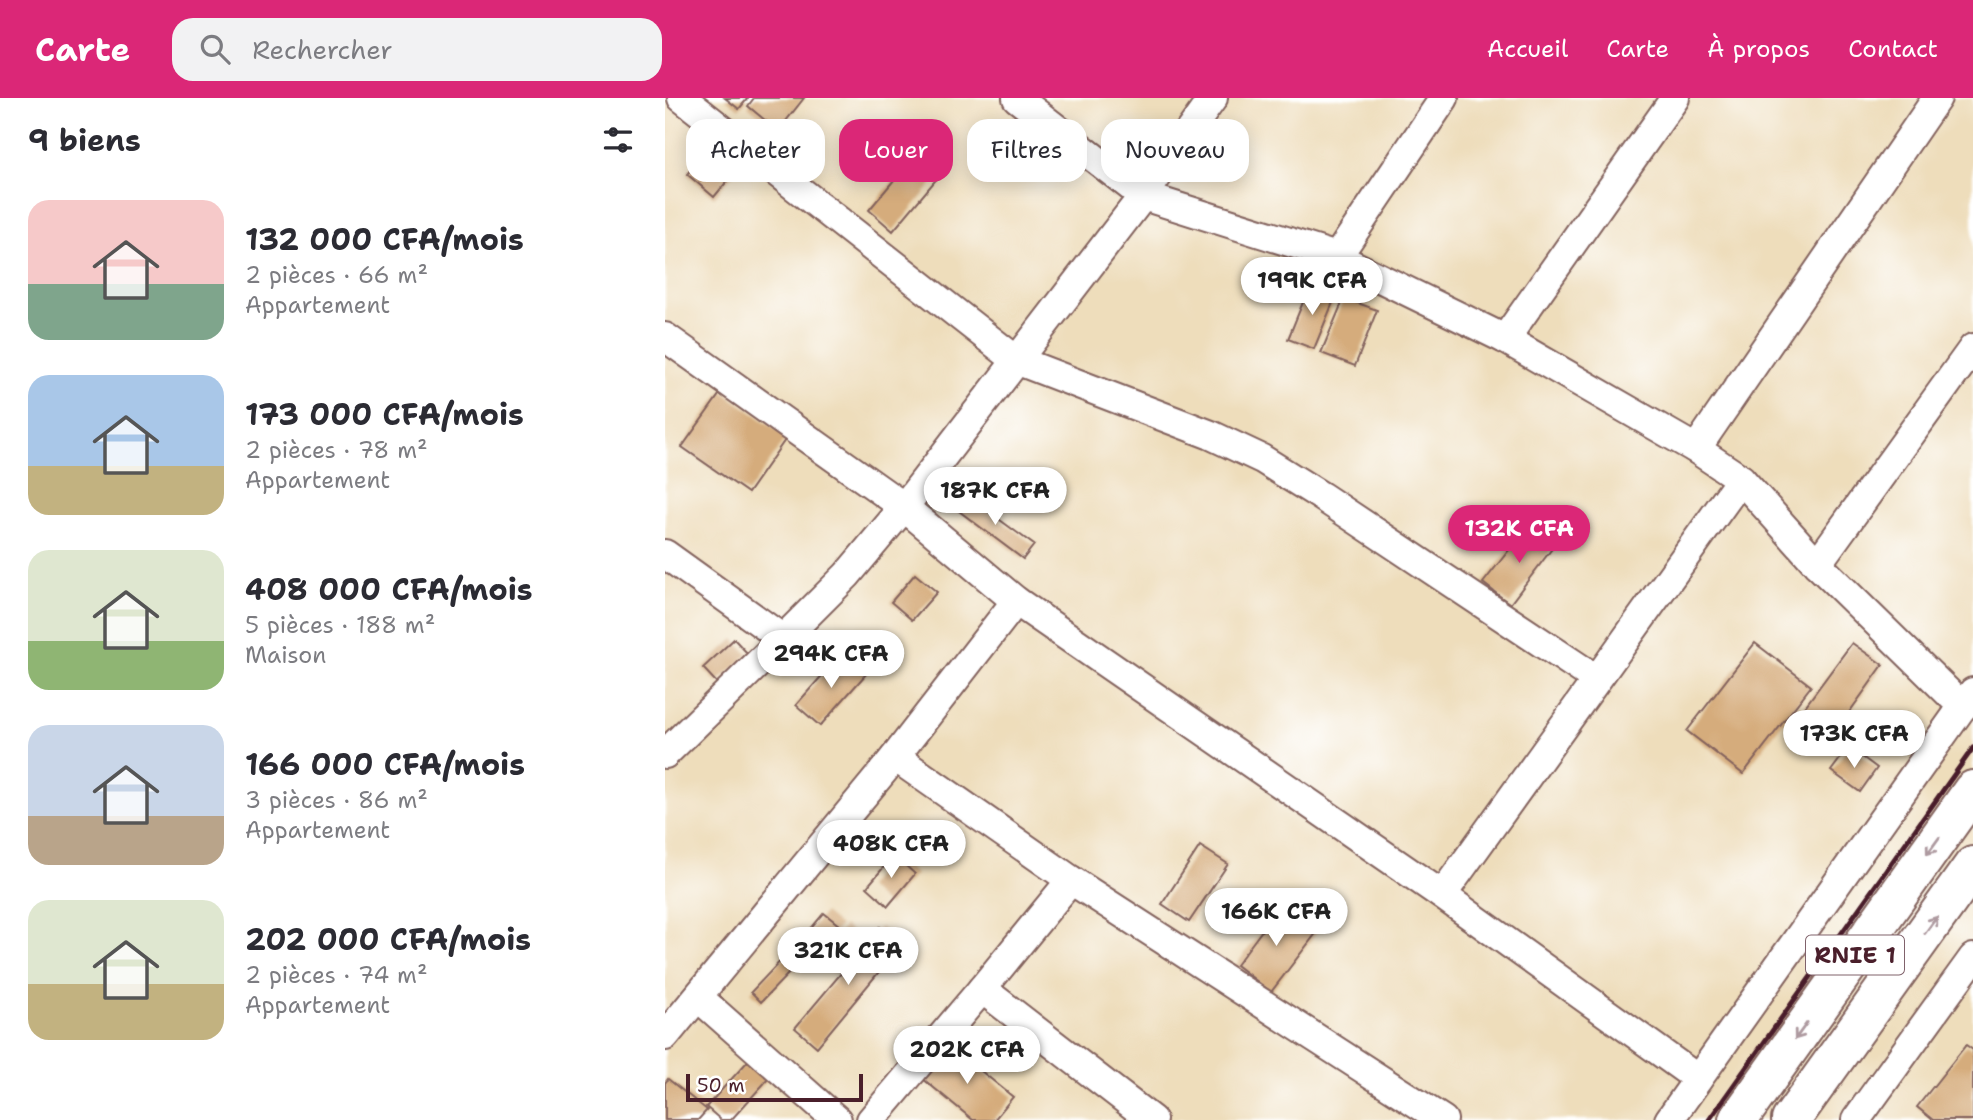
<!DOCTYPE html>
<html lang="fr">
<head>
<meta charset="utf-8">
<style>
	body { margin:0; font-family:"Shantell Sans",sans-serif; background:#f2f2f3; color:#2b2b33; height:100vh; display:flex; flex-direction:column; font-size:26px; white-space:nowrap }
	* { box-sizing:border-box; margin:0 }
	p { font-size:23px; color:#7c7c81 }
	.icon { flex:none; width:38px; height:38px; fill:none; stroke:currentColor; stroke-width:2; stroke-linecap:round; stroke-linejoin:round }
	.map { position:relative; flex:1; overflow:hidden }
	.drawer { display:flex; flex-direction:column; background:#fff; width:665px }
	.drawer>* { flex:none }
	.banner { position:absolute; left:21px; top:21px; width:665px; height:63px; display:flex; gap:14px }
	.scale { position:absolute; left:21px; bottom:18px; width:177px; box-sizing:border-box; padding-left:7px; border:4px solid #4a1f2b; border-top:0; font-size:19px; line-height:24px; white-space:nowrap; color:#4a1f2b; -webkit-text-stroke:5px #fff; paint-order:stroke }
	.price { position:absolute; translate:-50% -60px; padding:0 16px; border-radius:24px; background:#fff; color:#222; font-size:23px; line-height:46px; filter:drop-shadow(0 2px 4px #0008) }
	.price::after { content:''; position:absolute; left:50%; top:42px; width:21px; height:16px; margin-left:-10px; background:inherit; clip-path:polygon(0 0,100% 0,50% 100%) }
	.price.selected { background:#db2777; color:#fff }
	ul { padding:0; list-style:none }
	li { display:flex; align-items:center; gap:21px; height:175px; padding:0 28px }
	li span { display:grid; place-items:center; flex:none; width:196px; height:140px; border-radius:21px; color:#555 }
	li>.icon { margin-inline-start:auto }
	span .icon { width:84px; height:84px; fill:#fffc; stroke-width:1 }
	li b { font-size:30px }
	h2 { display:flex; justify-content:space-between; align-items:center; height:84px; padding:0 28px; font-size:30px }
	.pill { padding:0 24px; border-radius:21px; background:#fff; box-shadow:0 4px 18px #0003; font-size:24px; line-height:63px }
	.pill.selected { background:#db2777; color:#fff }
	header { display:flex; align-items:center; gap:42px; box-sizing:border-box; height:98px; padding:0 35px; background:#db2777; color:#fff }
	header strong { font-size:33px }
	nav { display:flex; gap:38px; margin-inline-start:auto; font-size:24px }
	.search { width:490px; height:63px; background:#f2f2f3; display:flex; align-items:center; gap:18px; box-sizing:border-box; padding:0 24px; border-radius:21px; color:#7c7c81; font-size:26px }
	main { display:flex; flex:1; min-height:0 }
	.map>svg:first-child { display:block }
	.building { fill:#d5ac7b }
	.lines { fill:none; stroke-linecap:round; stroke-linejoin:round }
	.minor-casing { stroke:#83625d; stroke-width:32 }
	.highway-casing { stroke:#83625d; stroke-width:42 }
	.minor { stroke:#fff; stroke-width:28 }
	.highway { stroke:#fff; stroke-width:38 }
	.rail { stroke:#4a1f2b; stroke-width:5 }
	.oneway { stroke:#ae9aa0 }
	.labels { text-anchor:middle; stroke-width:5; stroke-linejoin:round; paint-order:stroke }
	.shield { fill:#fff; stroke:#80626b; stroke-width:2 }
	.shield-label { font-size:23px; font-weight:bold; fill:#4a1f2b }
</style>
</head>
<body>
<header>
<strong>Carte</strong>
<div class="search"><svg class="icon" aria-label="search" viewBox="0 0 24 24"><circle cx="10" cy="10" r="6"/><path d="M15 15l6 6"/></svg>Rechercher</div>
<nav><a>Accueil</a><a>Carte</a><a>À propos</a><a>Contact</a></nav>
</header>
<main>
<section class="drawer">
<h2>9 biens<svg class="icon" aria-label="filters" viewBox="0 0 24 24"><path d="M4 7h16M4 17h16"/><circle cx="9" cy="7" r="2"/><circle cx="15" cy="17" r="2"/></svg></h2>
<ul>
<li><span style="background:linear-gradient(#f6c9c9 60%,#7fa58c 0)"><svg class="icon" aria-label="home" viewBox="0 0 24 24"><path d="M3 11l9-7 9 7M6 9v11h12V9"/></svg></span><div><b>132 000 CFA/mois</b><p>2 pièces · 66 m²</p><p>Appartement</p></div></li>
<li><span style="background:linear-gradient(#a9c7e8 65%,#c2b280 0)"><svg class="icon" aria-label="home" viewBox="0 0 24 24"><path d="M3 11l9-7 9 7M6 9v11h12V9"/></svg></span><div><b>173 000 CFA/mois</b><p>2 pièces · 78 m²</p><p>Appartement</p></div></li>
<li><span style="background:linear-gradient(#dfe7d0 65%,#8fb573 0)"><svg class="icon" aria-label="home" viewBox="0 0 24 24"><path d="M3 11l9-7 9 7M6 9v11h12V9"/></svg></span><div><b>408 000 CFA/mois</b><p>5 pièces · 188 m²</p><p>Maison</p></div></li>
<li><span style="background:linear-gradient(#c9d6e8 65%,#b9a48a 0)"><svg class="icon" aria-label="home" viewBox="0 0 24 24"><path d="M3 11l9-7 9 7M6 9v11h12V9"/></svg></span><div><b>166 000 CFA/mois</b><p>3 pièces · 86 m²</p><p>Appartement</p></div></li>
<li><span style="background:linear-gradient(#dfe7d0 60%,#c2b280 0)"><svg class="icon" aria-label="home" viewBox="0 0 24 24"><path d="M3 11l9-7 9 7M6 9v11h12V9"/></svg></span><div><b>202 000 CFA/mois</b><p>2 pièces · 74 m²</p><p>Appartement</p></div></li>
</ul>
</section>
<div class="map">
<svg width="1308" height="1022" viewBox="0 0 1308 1022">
	<rect width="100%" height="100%" fill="#fff"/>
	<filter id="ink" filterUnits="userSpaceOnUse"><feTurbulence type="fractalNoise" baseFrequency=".0143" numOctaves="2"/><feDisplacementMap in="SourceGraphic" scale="14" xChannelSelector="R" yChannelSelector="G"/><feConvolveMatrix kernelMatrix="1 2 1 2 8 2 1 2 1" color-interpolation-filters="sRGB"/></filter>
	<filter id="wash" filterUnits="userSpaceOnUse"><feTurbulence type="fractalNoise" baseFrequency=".00686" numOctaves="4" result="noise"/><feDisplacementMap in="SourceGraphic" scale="28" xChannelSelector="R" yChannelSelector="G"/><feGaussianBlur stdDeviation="1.57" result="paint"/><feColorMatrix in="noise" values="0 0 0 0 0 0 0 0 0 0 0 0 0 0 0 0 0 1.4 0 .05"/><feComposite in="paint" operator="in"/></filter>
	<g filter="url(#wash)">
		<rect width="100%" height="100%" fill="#edb"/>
		<g id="blocks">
			<g class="building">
				<polygon points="60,0 83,0 74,11"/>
				<polygon points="89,0 139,0 113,33 83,8"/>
				<polygon points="56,34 84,57 49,99 22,76"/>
				<polygon points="260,45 285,65 228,133 204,112"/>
				<polygon points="645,187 671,197 649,251 623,241"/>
				<polygon points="679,200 712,212 690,268 656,255"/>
				<polygon points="57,293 122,339 83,395 17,349"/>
				<polygon points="301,397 369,447 358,461 290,410"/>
				<polygon points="863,428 889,448 845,506 818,485"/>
				<polygon points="250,476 272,494 247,522 226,504"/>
				<polygon points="69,541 83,556 52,585 38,570"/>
				<polygon points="1090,545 1146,588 1078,676 1022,633"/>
				<polygon points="1187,545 1218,567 1165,641 1133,618"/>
				<polygon points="177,555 201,576 155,628 131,607"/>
				<polygon points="1184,649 1212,670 1195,694 1166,673"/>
				<polygon points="535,748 563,766 524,824 497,806"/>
				<polygon points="229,757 250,776 223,808 202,789"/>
				<polygon points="616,807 652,834 606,894 571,867"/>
				<polygon points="159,815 175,828 159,847 143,834"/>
				<polygon points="179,828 192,838 174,860 162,850"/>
				<polygon points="215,829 236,847 152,949 130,930"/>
				<polygon points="141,836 152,846 96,904 86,894"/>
				<polygon points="284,947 348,999 329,1022 308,1022 257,980"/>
				<polygon points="1301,947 1308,952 1308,1022 1268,1022 1252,1009"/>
				<polygon points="93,952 113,970 66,1022 56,1022 41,1009"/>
				<polygon points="3,981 42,1012 33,1022 0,1022 0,985"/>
			</g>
		</g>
	</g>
	<g filter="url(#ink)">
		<use href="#blocks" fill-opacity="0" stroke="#83625d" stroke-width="2"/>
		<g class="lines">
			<defs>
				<g id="minor">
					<polyline points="17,0 351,262 546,337 597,361 656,398 931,581"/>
					<polyline points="352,0 478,98 672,159 840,241 1031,351 1076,381 1152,466 1298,609"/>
					<polyline points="672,159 779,0"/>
					<polyline points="0,239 239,409 351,503 777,797 1033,981"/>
					<polyline points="840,241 1010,0"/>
					<polyline points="1031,351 1272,0"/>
					<polyline points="0,456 118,541"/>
					<polyline points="1152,466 1308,250"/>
					<polyline points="0,656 118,541 182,477 239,409 478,98 548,0"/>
					<polyline points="230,659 406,782 778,1022"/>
					<polyline points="777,797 1076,381"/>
					<polyline points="317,891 487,1022"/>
					<polyline points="33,899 172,1022"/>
					<polyline points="0,938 230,659 351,503"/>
					<polyline points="206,1022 317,891 406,782"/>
					<polyline points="1004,1022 1308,594"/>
					<polyline points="1191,1022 1308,860"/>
				</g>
				<g id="highway">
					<polyline points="1073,1022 1308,692"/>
					<polyline points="1126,1022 1308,768"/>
				</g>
			</defs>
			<use href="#minor" class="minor-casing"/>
			<use href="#highway" class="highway-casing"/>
			<use href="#minor" class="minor"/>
			<use href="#highway" class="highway"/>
			<polyline class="rail" points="1044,1022 1308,650"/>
		</g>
		<defs><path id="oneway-shaft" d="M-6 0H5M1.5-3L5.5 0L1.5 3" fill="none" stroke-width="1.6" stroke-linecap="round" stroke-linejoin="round" transform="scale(1.75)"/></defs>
		<g class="oneway">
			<use href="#oneway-shaft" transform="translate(1268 748) rotate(126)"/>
			<use href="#oneway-shaft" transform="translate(1266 827) rotate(-54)"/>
			<use href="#oneway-shaft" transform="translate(1136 933) rotate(126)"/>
		</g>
	</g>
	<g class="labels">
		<rect class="shield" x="1141" y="837.5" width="98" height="39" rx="5"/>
		<g class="shield-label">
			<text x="1190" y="865">RNIE 1</text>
		</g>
	</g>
</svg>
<div class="scale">50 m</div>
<b class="price" style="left:647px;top:219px">199K CFA</b>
<b class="price" style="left:330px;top:429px">187K CFA</b>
<b class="price selected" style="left:854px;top:467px">132K CFA</b>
<b class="price" style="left:166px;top:592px">294K CFA</b>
<b class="price" style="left:1189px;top:672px">173K CFA</b>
<b class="price" style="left:226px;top:782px">408K CFA</b>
<b class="price" style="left:611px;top:850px">166K CFA</b>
<b class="price" style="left:183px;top:889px">321K CFA</b>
<b class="price" style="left:302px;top:988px">202K CFA</b>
<div class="banner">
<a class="pill">Acheter</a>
<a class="pill selected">Louer</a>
<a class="pill">Filtres</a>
<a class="pill">Nouveau</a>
</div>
</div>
</main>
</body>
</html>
